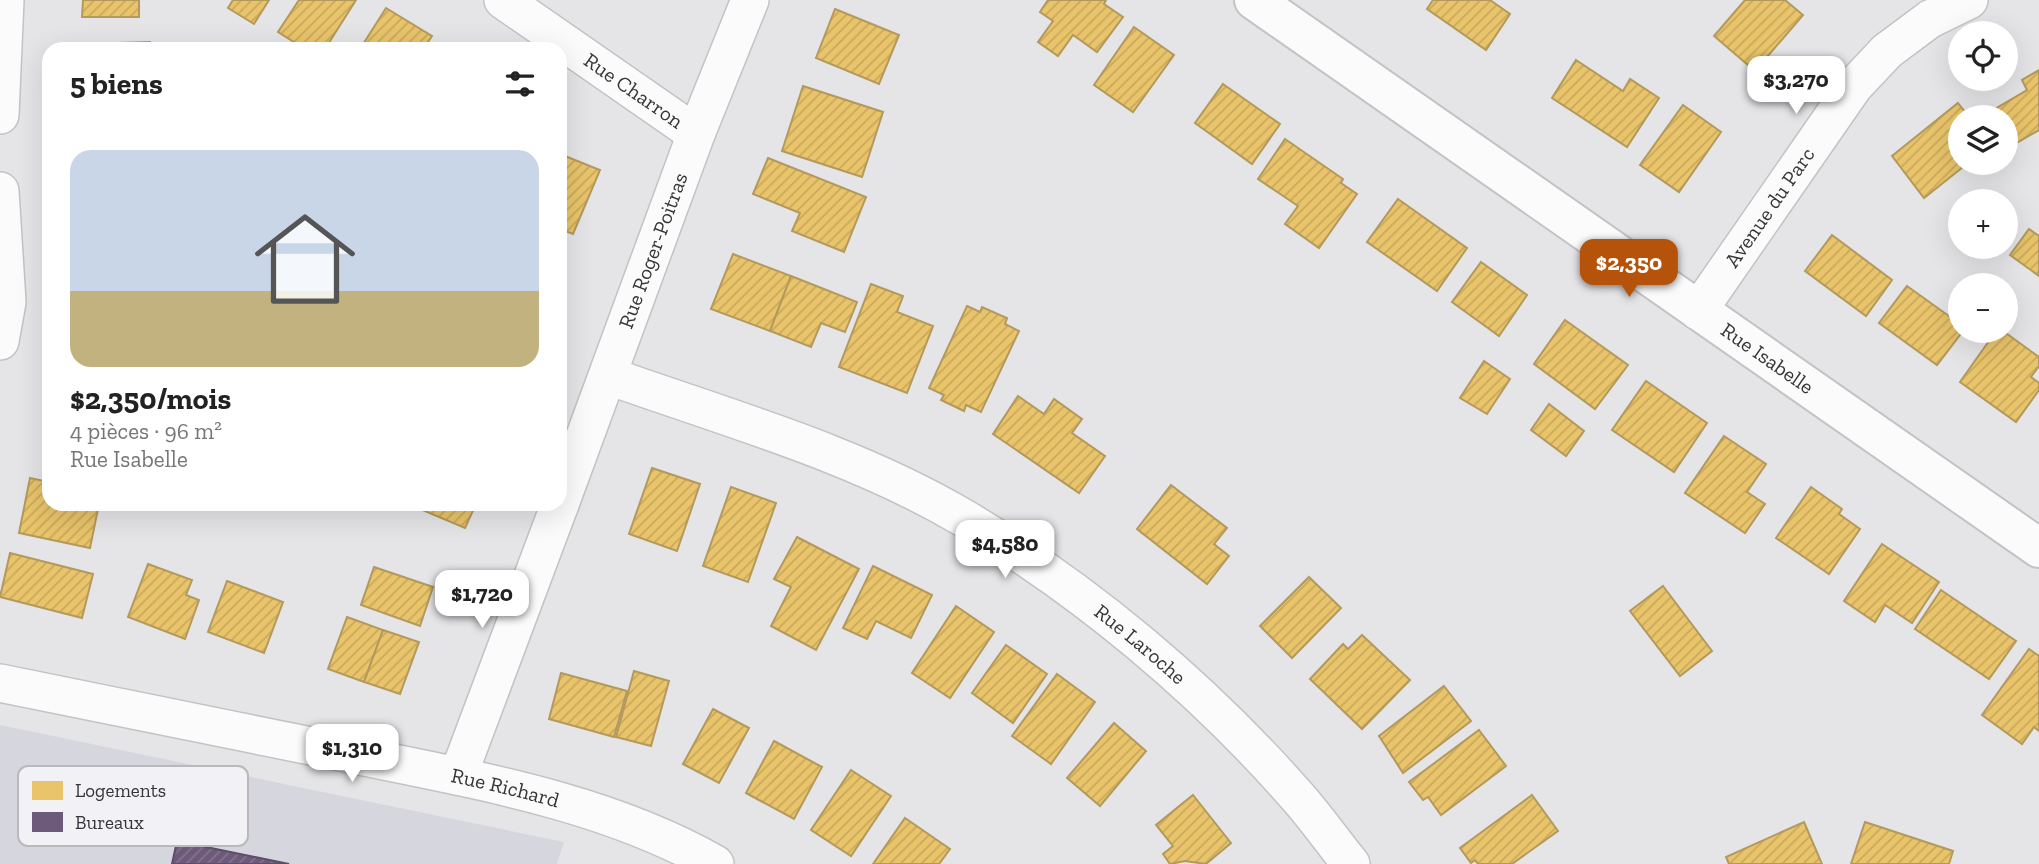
<!DOCTYPE html>
<html lang="fr">
<head>
<meta charset="utf-8">
<style>
	body { margin:0; font-family:"Zilla Slab",serif; background:#f2f2f2; color:#222; height:100vh; display:flex; flex-direction:column; font-size:26px; white-space:nowrap }
	* { box-sizing:border-box; margin:0 }
	p { font-size:23px; color:#767676 }
	.icon { flex:none; width:38px; height:38px; fill:none; stroke:currentColor; stroke-width:2; stroke-linecap:round; stroke-linejoin:round }
	.map { position:relative; flex:1; overflow:hidden }
	.side { position:absolute; left:42px; top:42px; width:525px; height:469px; display:flex; flex-direction:column; background:#fff; border-radius:21px; box-shadow:0 7px 28px #0002 }
	.side>* { flex:none }
	.tools { position:absolute; left:1948px; top:21px; display:grid; gap:14px }
	.tools a { display:grid; place-items:center; width:70px; height:70px; border-radius:50%; background:#fff; box-shadow:0 7px 28px #0002; font-size:35px }
	.price { position:absolute; translate:-50% -60px; padding:0 16px; border-radius:14px; background:#fff; color:#222; font-size:23px; line-height:46px; filter:drop-shadow(0 2px 4px #0008) }
	.price::after { content:''; position:absolute; left:50%; top:42px; width:21px; height:16px; margin-left:-10px; background:inherit; clip-path:polygon(0 0,100% 0,50% 100%) }
	.price.current { background:#b45309; color:#fff }
	ul { padding:0; list-style:none }
	li { display:grid; align-content:center; gap:14px; height:371px; padding:0 28px }
	li+li { border-top:2px solid #e0e0e0 }
	li span { display:grid; place-items:center; height:217px; border-radius:21px; color:#555 }
	li>.icon { margin-inline-start:auto }
	span .icon { width:126px; height:126px; fill:#fffc; stroke-width:1 }
	li b { font-size:30px }
	h2 { display:flex; justify-content:space-between; align-items:center; height:84px; padding:0 28px; font-size:30px }
	.map>svg:first-child { display:block }
	.built { fill:#d6d7de }
	.homes { fill:url(#homes-hatch); stroke:#b3995b; stroke-width:2 }
	.offices { fill:url(#offices-hatch); stroke:#5c4e66; stroke-width:2 }
	.lines { fill:none; stroke-linecap:round; stroke-linejoin:round }
	.street-casing { stroke:#c3c3c5; stroke-width:40 }
	.secondary-casing { stroke:#c3c3c5; stroke-width:42 }
	.street { stroke:#fbfbfc; stroke-width:37 }
	.secondary { stroke:#fbfbfc; stroke-width:38 }
	.labels { text-anchor:middle; stroke-width:7; stroke-linejoin:round; paint-order:stroke }
	.street-label { font-size:21px; fill:#353537; stroke:#f1f1f6 }
	.key { fill:#f1f1f6; stroke:#b9b9bd; stroke-width:2 }
	.key-label { font-size:19px; fill:#353537 }
</style>
</head>
<body>
<div class="map">
<svg width="2039" height="864" viewBox="0 0 2039 864">
	<defs>
		<pattern id="homes-hatch" width="6" height="6" patternUnits="userSpaceOnUse" patternTransform="scale(1.75)"><rect width="6" height="6" fill="#e9c46a"/><path d="M-1 1l2-2M0 6l6-6M5 7l2-2" fill="none" stroke="#c8a95c"/></pattern>
		<pattern id="offices-hatch" width="6" height="6" patternUnits="userSpaceOnUse" patternTransform="scale(1.75)"><rect width="6" height="6" fill="#6d597a"/><path d="M-1 1l2-2M0 6l6-6M5 7l2-2" fill="none" stroke="#82738c"/></pattern>
	</defs>
	<rect width="100%" height="100%" fill="#e5e5e8"/>
	<polygon class="built" points="0,725 564,842 557,864 0,864"/>
	<g class="homes">
		<polygon points="83,0 139,0 139,17 82,17"/>
		<polygon points="233,0 269,0 254,24 228,8"/>
		<polygon points="299,0 356,0 325,49 305,49 278,32"/>
		<polygon points="1048,0 1106,0 1104,4 1123,17 1097,52 1073,35 1058,56 1038,42 1053,21 1040,12"/>
		<polygon points="1433,0 1490,0 1510,14 1486,50 1427,9"/>
		<polygon points="1745,0 1785,0 1803,15 1755,71 1714,36"/>
		<polygon points="386,8 432,36 423,49 360,49"/>
		<polygon points="835,9 899,35 879,84 816,58"/>
		<polygon points="1134,27 1174,55 1133,112 1094,85"/>
		<polygon points="150,42 150,49 83,49 83,44"/>
		<polygon points="1576,60 1623,91 1630,79 1659,98 1627,147 1552,98"/>
		<polygon points="2039,70 2039,130 2006,149 2006,117 1983,116 2027,90 2022,80"/>
		<polygon points="1223,84 1280,124 1252,164 1195,123"/>
		<polygon points="803,86 883,112 862,177 782,151"/>
		<polygon points="1958,103 1969,117 1960,117 1960,163 1968,163 1924,198 1892,156"/>
		<polygon points="1683,105 1721,132 1679,192 1640,165"/>
		<polygon points="1285,139 1343,179 1341,183 1357,194 1319,248 1285,224 1298,206 1258,179"/>
		<polygon points="560,154 600,170 573,234 560,229"/>
		<polygon points="768,158 866,197 844,252 792,231 800,213 753,194"/>
		<polygon points="1398,199 1467,248 1437,291 1367,242"/>
		<polygon points="2029,229 2039,236 2039,276 2010,255"/>
		<polygon points="1832,235 1892,280 1866,316 1805,271"/>
		<polygon points="733,254 791,276 770,331 711,309"/>
		<polygon points="1481,262 1527,295 1499,336 1452,302"/>
		<polygon points="791,276 857,302 845,332 821,323 811,347 770,331"/>
		<polygon points="871,284 903,296 897,312 933,326 907,393 839,367"/>
		<polygon points="1907,286 1960,324 1960,331 1963,331 1937,365 1879,323"/>
		<polygon points="967,306 980,312 982,307 1007,318 1005,324 1019,331 981,412 966,405 964,411 941,400 944,395 929,388"/>
		<polygon points="1565,320 1628,365 1595,409 1534,364"/>
		<polygon points="1996,331 2003,331 2039,357 2039,366 2031,377 2039,383 2039,390 2016,422 1960,382"/>
		<polygon points="1484,361 1510,379 1487,414 1460,398"/>
		<polygon points="1646,381 1707,423 1674,472 1612,430"/>
		<polygon points="1018,396 1044,414 1054,399 1082,419 1072,433 1105,456 1079,493 993,434"/>
		<polygon points="1549,404 1584,431 1566,456 1531,430"/>
		<polygon points="1724,436 1766,464 1747,492 1765,504 1745,533 1685,493"/>
		<polygon points="652,468 700,484 677,551 629,534"/>
		<polygon points="30,478 49,482 49,504 99,504 90,548 19,533"/>
		<polygon points="1171,485 1227,528 1214,544 1229,556 1207,584 1137,529"/>
		<polygon points="731,487 776,503 748,582 703,566"/>
		<polygon points="1811,487 1842,509 1839,514 1860,529 1829,574 1776,538"/>
		<polygon points="422,504 476,504 465,528 420,509"/>
		<polygon points="797,537 859,569 816,650 771,626 791,587 774,579"/>
		<polygon points="1882,544 1939,582 1912,623 1885,605 1875,622 1844,601"/>
		<polygon points="10,553 93,574 82,618 0,597"/>
		<polygon points="148,564 192,580 186,595 199,600 185,639 128,617"/>
		<polygon points="873,566 932,595 911,638 876,621 867,639 843,628"/>
		<polygon points="374,567 433,587 420,626 361,605"/>
		<polygon points="1309,577 1341,608 1292,658 1260,626"/>
		<polygon points="227,581 283,602 264,653 208,632"/>
		<polygon points="1663,586 1712,651 1680,676 1630,611"/>
		<polygon points="1941,590 2016,641 1989,679 1915,629"/>
		<polygon points="956,606 994,632 950,698 912,673"/>
		<polygon points="347,617 383,630 364,682 328,669"/>
		<polygon points="383,630 419,642 400,694 364,682"/>
		<polygon points="1362,635 1410,680 1362,729 1310,679 1343,644 1348,649"/>
		<polygon points="1006,645 1047,674 1013,723 972,693"/>
		<polygon points="2029,649 2039,656 2039,731 2034,727 2022,744 1982,715"/>
		<polygon points="634,671 669,681 651,746 616,737"/>
		<polygon points="561,673 627,691 614,737 549,719"/>
		<polygon points="1057,674 1095,702 1051,764 1012,736"/>
		<polygon points="1444,686 1471,721 1403,773 1379,736"/>
		<polygon points="713,709 749,728 719,783 683,764"/>
		<polygon points="1114,723 1146,751 1100,806 1067,778"/>
		<polygon points="1479,730 1506,766 1441,815 1428,797 1423,800 1409,782"/>
		<polygon points="774,741 822,767 794,819 746,793"/>
		<polygon points="851,770 891,796 851,856 811,830"/>
		<polygon points="1193,795 1231,843 1206,864 1185,861 1170,864 1163,854 1173,846 1156,825"/>
		<polygon points="1532,795 1558,831 1512,864 1478,864 1475,860 1471,863 1460,848"/>
		<polygon points="905,818 950,849 939,864 873,864"/>
		<polygon points="1804,822 1822,864 1729,864 1726,857"/>
		<polygon points="1865,822 1953,851 1949,864 1851,864"/>
	</g>
	<polygon class="offices" points="177,841 289,864 172,864"/>
	<g class="lines">
		<defs>
			<g id="street">
				<path id="s1" d="M503,0L696,134"/>
				<polyline points="0,115 5,0"/>
				<polyline points="0,191 7,302 0,341"/>
				<path id="s2" d="M1698,311L1854,86L1887,51L1930,19L1969,0"/>
				<path id="s3" d="M609,376C727,418 853,453 962,517C1085,590 1200,686 1295,794C1315,816 1332,841 1351,864"/>
				<path id="s4" d="M560,504L696,134L750,0"/>
				<path id="s5" d="M0,683C118,707 236,731 355,755C476,780 606,802 715,864"/>
				<polyline points="458,776 560,504"/>
			</g>
			<g id="secondary">
				<path id="s6" d="M1254,0L2039,548"/>
			</g>
		</defs>
		<use href="#street" class="street-casing"/>
		<use href="#secondary" class="secondary-casing"/>
		<use href="#street" class="street"/>
		<use href="#secondary" class="secondary"/>
	</g>
	<g class="labels">
		<g class="street-label">
			<text dy="7" stroke="none"><textPath href="#s1" startOffset="159">Rue Charron</textPath></text>
			<text dy="7" stroke="none"><textPath href="#s2" startOffset="126">Avenue du Parc</textPath></text>
			<text dy="7" stroke="none"><textPath href="#s4" startOffset="270">Rue Roger-Poitras</textPath></text>
			<text dy="7" stroke="none"><textPath href="#s6" startOffset="626">Rue Isabelle</textPath></text>
			<text dy="7" stroke="none"><textPath href="#s3" startOffset="600">Rue Laroche</textPath></text>
			<text dy="7" stroke="none"><textPath href="#s5" startOffset="516">Rue Richard</textPath></text>
		</g>
	</g>
	<rect x="18" y="766" width="230" height="80" rx="10" class="key"/>
	<rect x="32" y="781" width="31" height="19" fill="#e9c46a"/>
	<rect x="32" y="812" width="31" height="20" fill="#6d597a"/>
	<g class="key-label">
		<text x="75" y="797">Logements</text>
		<text x="75" y="829">Bureaux</text>
	</g>
</svg>
<div class="tools">
<a><svg class="icon" aria-label="locate" viewBox="0 0 24 24"><circle cx="12" cy="12" r="6"/><path d="M12 2v4M12 18v4M2 12h4M18 12h4"/></svg></a>
<a><svg class="icon" aria-label="layers" viewBox="0 0 24 24"><path d="M12 4l9 5-9 5-9-5zM3 14l9 5 9-5"/></svg></a>
<a>+</a>
<a>−</a>
</div>
<b class="price" style="left:1796px;top:116px">$3,270</b>
<b class="price current" style="left:1629px;top:299px">$2,350</b>
<b class="price" style="left:1005px;top:580px">$4,580</b>
<b class="price" style="left:482px;top:630px">$1,720</b>
<b class="price" style="left:352px;top:784px">$1,310</b>
<section class="side">
<h2>5 biens<svg class="icon" aria-label="filters" viewBox="0 0 24 24"><path d="M4 7h16M4 17h16"/><circle cx="9" cy="7" r="2"/><circle cx="15" cy="17" r="2"/></svg></h2>
<ul>
<li><span style="background:linear-gradient(#c9d6e8 65%,#c2b280 0)"><svg class="icon" aria-label="home" viewBox="0 0 24 24"><path d="M3 11l9-7 9 7M6 9v11h12V9"/></svg></span><div><b>$2,350/mois</b><p>4 pièces · 96 m²</p><p>Rue Isabelle</p></div></li>
</ul>
</section>
</div>
</body>
</html>
